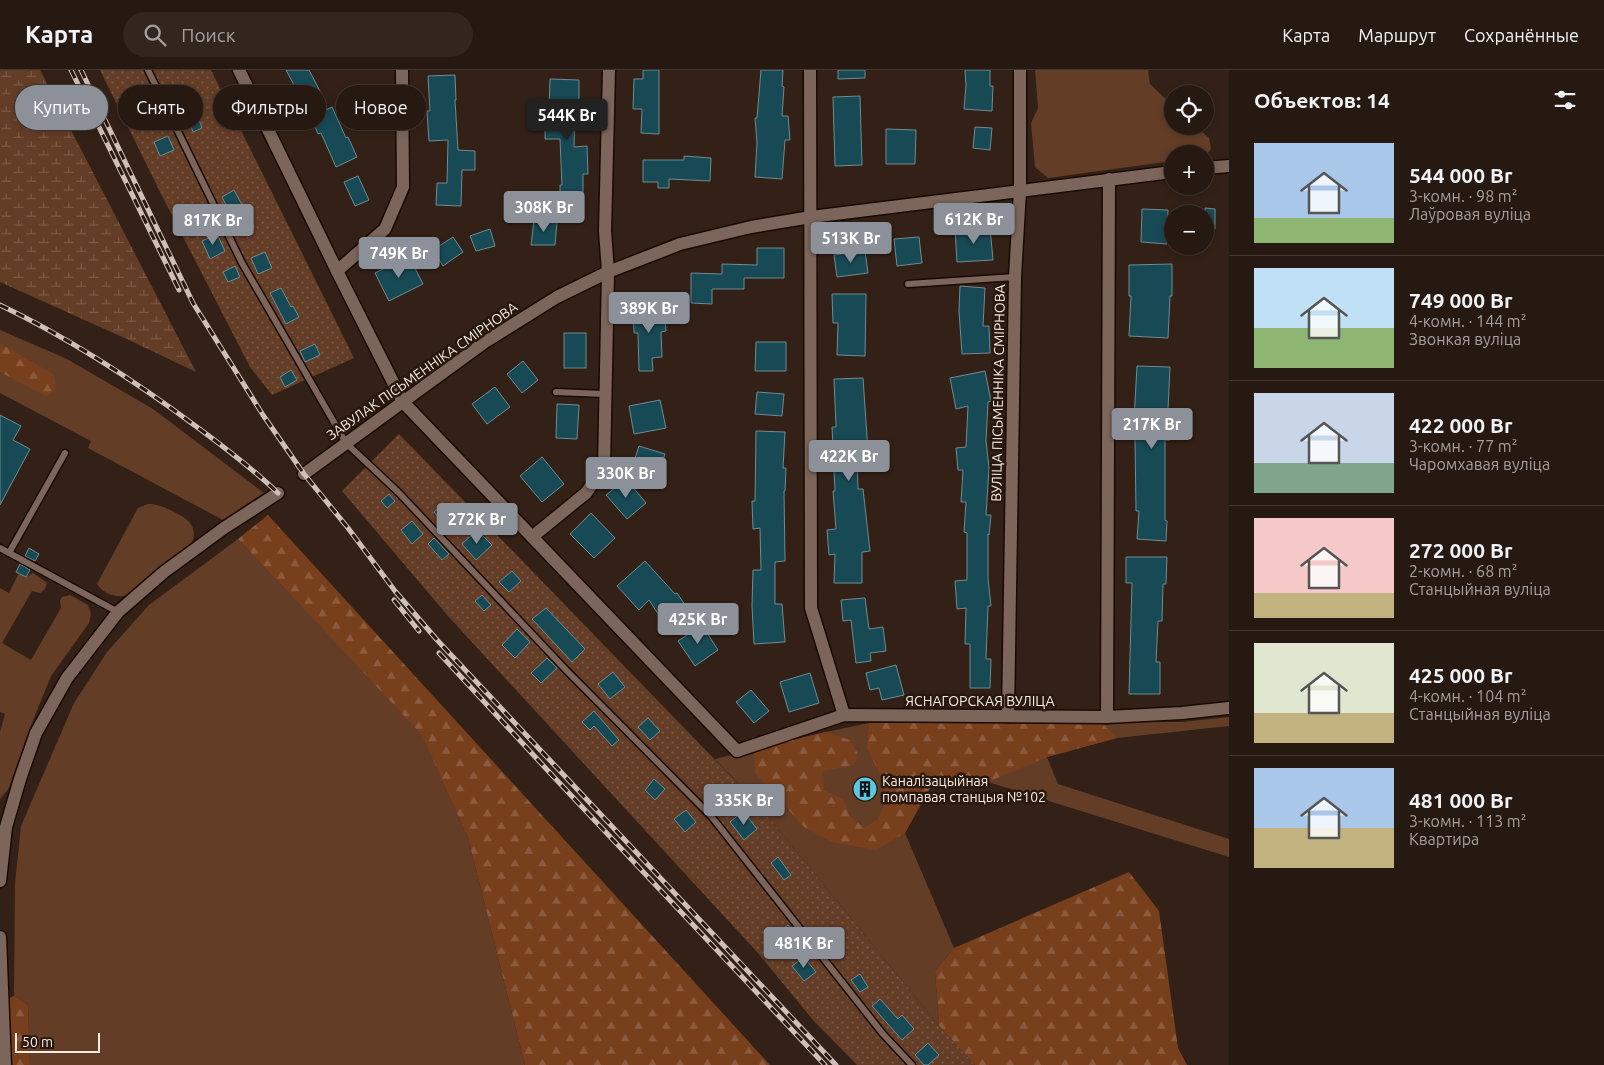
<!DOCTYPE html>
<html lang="ru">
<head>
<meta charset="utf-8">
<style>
	body { margin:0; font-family:Ubuntu,sans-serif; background:#32261f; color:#f1f3f6; height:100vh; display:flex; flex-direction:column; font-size:19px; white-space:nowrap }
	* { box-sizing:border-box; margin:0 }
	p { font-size:16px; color:#a4a09f }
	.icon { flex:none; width:28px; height:28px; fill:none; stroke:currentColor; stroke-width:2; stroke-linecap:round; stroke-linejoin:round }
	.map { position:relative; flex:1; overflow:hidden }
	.details { display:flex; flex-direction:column; background:#261911; width:375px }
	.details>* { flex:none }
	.guide { position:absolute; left:15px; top:15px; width:475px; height:45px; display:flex; gap:10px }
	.buttons { position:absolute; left:1164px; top:15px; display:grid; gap:10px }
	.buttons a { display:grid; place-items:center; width:50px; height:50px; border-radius:50%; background:#261911; box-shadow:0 2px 8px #0003,0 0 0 1px #423831; font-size:25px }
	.scale { position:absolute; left:15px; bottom:12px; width:85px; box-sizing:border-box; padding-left:5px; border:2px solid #f9ede6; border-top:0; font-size:14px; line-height:18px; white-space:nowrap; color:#f9ede6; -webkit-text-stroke:4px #29180e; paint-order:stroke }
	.price { position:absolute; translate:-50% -42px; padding:0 11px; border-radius:5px; background:#8c9099; color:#fff; font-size:16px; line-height:32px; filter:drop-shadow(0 1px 2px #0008) }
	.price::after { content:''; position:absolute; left:50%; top:30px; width:15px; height:11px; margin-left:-8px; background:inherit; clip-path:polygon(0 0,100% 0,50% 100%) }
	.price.selected { background:#222; color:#fff }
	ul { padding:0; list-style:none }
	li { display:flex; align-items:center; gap:15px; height:125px; padding:0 25px }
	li+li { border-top:1px solid #423831 }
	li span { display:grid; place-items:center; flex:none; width:140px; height:100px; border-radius:0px; color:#555 }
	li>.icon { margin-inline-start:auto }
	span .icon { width:60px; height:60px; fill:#fffc; stroke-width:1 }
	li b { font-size:21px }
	h2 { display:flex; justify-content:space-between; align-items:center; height:60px; padding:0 25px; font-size:21px }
	.pill { padding:0 18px; border-radius:22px; background:#261911; box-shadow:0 2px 8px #0003,0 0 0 1px #423831; font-size:18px; line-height:45px }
	.pill.selected { background:#8c9099; color:#fff }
	header { display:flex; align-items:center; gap:30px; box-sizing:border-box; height:70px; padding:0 25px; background:#261911; border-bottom:1px solid #423831 }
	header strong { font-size:24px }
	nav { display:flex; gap:28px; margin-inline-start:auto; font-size:18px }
	.search { width:350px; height:45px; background:#32261f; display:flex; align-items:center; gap:12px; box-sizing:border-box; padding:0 18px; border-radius:28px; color:#a4a09f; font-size:19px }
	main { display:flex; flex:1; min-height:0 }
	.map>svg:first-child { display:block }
	.grass { fill:#643d27 }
	.forest { fill:url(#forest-firs) }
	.wetland { fill:url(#wetland-marsh) }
	.garden { fill:url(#garden-dots) }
	.building { fill:#184a55; stroke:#6f8b92 }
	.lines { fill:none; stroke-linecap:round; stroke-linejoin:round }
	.lane-casing { stroke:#1a0a03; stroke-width:9 }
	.street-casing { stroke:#1a0a03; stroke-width:15 }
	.lane { stroke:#7c665b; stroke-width:6 }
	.street { stroke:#7c665b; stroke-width:12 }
	.rail-casing { stroke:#cec0b9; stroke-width:5 }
	.rail { stroke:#29180e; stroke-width:3; stroke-dasharray:9; stroke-linecap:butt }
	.labels { text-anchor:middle; stroke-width:5; stroke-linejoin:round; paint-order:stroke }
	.street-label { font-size:14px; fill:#f9ede6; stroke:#29180e }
	.poi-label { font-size:14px; fill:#f9ede6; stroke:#29180e; text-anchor:start }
</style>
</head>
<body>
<header>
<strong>Карта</strong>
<div class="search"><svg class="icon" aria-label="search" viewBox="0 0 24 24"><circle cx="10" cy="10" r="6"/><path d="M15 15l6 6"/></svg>Поиск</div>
<nav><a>Карта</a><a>Маршрут</a><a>Сохранённые</a></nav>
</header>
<main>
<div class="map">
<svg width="1229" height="995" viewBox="0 0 1229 995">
	<defs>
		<pattern id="forest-firs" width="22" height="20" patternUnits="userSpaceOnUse" patternTransform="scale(1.25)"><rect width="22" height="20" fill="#783f1d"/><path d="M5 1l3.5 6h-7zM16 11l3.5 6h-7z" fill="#8c5b3e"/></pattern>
		<pattern id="wetland-marsh" width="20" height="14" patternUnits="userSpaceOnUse" patternTransform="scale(1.25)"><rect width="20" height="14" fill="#643d27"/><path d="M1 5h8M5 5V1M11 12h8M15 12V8" fill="none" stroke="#7b5946"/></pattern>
		<pattern id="garden-dots" width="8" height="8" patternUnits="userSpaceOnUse" patternTransform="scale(1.25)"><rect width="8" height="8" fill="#643d27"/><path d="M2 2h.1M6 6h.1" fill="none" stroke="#7b5946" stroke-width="1.8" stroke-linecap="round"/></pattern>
	</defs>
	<rect width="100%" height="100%" fill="#332117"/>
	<g class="grass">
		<polygon points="1035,0 1148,0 1150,14 1172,35 1172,56 1196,56 1209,68 1211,79 1205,86 1205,84 1172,84 1172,91 1048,108 1035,97 1031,53 1038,38"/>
		<polygon points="0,260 67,289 153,339 264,423 223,450 88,378 91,371 0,323"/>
		<path d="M148,434C159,434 166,438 176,443C186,448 197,455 193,469C191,476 182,480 177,484C164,493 135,525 123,526C112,527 102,522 97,514L138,438Z"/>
		<polygon points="238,469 422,664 468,768 525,995 30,995 28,935 14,926 15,813 21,756 74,633 107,582 149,535"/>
		<polygon points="19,503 26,507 33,503 47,513 45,519 40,523 32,521 2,573 31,590 61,538 60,531 62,527 70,525 88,535 91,544 89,553 51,606 29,660 9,718 0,729 0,662 5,644 0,642 0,518 9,523"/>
		<polygon points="1229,647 1229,656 1117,668 1047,687 1058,714 1229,769 1229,787 988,712 931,716 905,763 954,878 935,901 939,956 756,732 715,689 826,662 869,653 1182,652"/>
	</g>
	<g class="forest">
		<polygon points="0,273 54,305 56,320 46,326 0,302"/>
		<polygon points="268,445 770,995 525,995 468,768 422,665 238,469"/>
		<polygon points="1101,652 1117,668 1047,687 988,712 931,716 905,763 876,780 832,772 804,757 755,703 754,679 826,662 850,670 858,684 854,695 823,701 824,720 844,730 850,746 864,758 878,749 886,731 882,708 867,678 869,653"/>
		<polygon points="1129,802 1159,841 1178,978 1187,995 975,995 939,956 935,901 954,878"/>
		<polygon points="14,926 28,935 30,995 0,995 0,932"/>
	</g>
	<polygon class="wetland" points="0,0 40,0 196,302 129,270 0,212"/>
	<g class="garden">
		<polygon points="100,0 211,0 354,288 272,325 250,297 161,124"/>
		<polygon points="399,364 756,732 939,956 975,995 857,995 813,950 757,882 448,546 342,421"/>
	</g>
	<g class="building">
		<polygon points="286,0 309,0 321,23 303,32"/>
		<polygon points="643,0 659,0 659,64 641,63 642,39 633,39 634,9 643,9"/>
		<polygon points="761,0 783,0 782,16 784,17 782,46 788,46 790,70 785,70 782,109 755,107 757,73 755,48 757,48"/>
		<polygon points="838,0 865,0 865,8 838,9"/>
		<polygon points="965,0 990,0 990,16 993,16 992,41 964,39 966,15"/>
		<polygon points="455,5 456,30 455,30 458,80 475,81 475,100 462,100 461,136 436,135 437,113 447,113 448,70 429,71 427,41 430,41 428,6"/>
		<polygon points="550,9 579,10 579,34 575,34 574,77 587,76 588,104 583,104 583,139 560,139 560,115 562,115 560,69 545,69 545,42 549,42"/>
		<polygon points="151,21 157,33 140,41 134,28"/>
		<polygon points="860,26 862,95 835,96 833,27"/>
		<polygon points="332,37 346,68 348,67 357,87 336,97 321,63 318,64 311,47"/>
		<polygon points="198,47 202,58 193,62 189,50"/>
		<polygon points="975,57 992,58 990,80 973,78"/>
		<polygon points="886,59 916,60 915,94 886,94"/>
		<polygon points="168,66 174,80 160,86 154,72"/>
		<polygon points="684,86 711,88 710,111 669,109 669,118 658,118 658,112 643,112 643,90 684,90"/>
		<polygon points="358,106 369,130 355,136 344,112"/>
		<polygon points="234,120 254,157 241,164 222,127"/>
		<polygon points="1205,138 1215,139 1215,159 1205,159"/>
		<polygon points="1142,139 1168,140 1167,174 1141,172"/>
		<polygon points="534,150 557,152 555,175 531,175"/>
		<polygon points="990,157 993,190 957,192 955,159"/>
		<polygon points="490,159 495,176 476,181 470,166"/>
		<polygon points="217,164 225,181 210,189 202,171"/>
		<polygon points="453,167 463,182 443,196 433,180"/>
		<polygon points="919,167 922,193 897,196 894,169"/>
		<polygon points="757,178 784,178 784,208 744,208 744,219 712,219 712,234 691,233 691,203 722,204 722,194 757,195"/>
		<polygon points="865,181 868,203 837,207 834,185"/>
		<polygon points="265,182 272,198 258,204 251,188"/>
		<polygon points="409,186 423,214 389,231 375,203"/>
		<polygon points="1172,194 1172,226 1170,226 1168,268 1129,266 1131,226 1129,226 1129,195"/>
		<polygon points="235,196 240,207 228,212 223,202"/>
		<polygon points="960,216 985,218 983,256 989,256 990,283 962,284 959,241"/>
		<polygon points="281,218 291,237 293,236 299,247 286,254 270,223"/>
		<polygon points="832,224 866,224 865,286 837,285 838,253 833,253"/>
		<polygon points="664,235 666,261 661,262 662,287 652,288 653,301 639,301 638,263 634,263 633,236"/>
		<rect x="564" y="263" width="22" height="35"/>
		<polygon points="756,272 786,272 786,301 755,301"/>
		<polygon points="315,274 320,285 305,292 300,281"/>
		<polygon points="523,291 538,310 522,323 507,304"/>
		<polygon points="1137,296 1170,297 1168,339 1172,339 1170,370 1165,370 1165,450 1167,451 1166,471 1137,469 1139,441 1136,441 1135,368 1133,368"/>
		<polygon points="291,300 297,310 285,317 280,307"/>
		<polygon points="985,301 991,331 988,332 986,371 989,398 986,445 991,445 989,465 988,464 988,508 991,536 988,536 986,589 991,589 990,618 970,618 970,574 965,574 966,538 957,539 955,511 967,510 967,463 964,462 966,432 961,432 963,400 958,400 956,378 966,377 968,336 956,339 950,308"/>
		<polygon points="863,308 868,381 857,382 858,419 863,419 870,481 862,482 862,513 834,513 835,484 829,485 827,460 836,459 833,421 835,421 832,357 836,357 834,309"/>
		<polygon points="495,317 510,337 487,354 472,334"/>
		<polygon points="757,322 784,324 782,346 755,344"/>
		<polygon points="660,330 666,358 634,364 629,336"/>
		<polygon points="557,334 579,335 577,369 556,368"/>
		<polygon points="0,345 21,356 13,370 30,379 0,435"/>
		<polygon points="756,361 785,362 783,398 786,398 785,421 784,421 785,491 775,492 775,534 782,534 785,572 754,574 752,536 753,500 761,500 760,458 753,459 752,431 755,431"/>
		<polygon points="639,376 665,384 657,409 631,401"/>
		<polygon points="542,387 564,414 542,432 520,406"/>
		<polygon points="626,409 646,433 627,449 606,425"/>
		<polygon points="389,424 395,431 387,438 381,431"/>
		<polygon points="443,434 451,443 442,451 434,442"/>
		<polygon points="591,443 615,468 594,488 570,464"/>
		<polygon points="412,451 423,464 412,474 401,460"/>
		<polygon points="477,460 492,475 476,490 462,474"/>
		<polygon points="434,468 449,484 442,490 428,474"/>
		<polygon points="29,478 39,484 35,491 25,486"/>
		<polygon points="1126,487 1167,487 1166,514 1163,514 1162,551 1158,551 1156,592 1160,592 1160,624 1129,624 1132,513 1126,513"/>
		<polygon points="645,491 675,524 677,523 687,538 664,553 649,530 639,540 617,516"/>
		<polygon points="20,494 30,500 26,507 16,502"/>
		<polygon points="512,501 521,511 509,522 499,512"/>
		<polygon points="482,525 491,535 484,541 475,531"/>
		<polygon points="865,528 869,559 883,557 886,581 870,583 871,591 856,593 851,550 843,551 841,530"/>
		<polygon points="546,538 585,579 572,592 532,549"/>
		<polygon points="702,555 718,580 695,596 678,571"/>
		<polygon points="517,559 530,572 515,588 502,575"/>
		<polygon points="547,588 557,598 541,613 531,603"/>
		<polygon points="896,595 904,625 882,630 879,618 870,620 866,603"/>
		<polygon points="613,602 625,617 610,629 598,614"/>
		<polygon points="810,603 819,633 789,642 780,612"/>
		<polygon points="751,620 769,641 754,653 736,632"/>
		<polygon points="594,641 619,670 612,676 594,656 590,660 582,652"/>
		<polygon points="648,648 660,661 650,670 638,657"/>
		<polygon points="654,709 665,719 655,730 645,720"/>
		<polygon points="686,740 696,752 685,762 674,749"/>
		<polygon points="743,741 757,759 744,770 730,752"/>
		<polygon points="778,787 791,805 784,810 771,793"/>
		<polygon points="788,855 796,866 785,874 777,863"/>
		<polygon points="804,887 816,902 804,911 792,896"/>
		<polygon points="860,904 868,917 860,922 851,910"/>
		<polygon points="880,929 898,949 902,945 914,959 902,970 872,936"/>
		<polygon points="928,973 939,985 928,995 924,995 915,985"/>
	</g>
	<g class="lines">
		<defs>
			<g id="lane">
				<polyline points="148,0 242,193 346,373 398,422 566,600 711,746 883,964 912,995"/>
				<polyline points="908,214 1015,207"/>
				<polyline points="556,322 604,324"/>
				<polyline points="0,478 118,542"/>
				<polyline points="9,483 65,383"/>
			</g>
			<g id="street">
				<polyline points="239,0 337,201 403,332 737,681 844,645 1107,647 1182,643 1229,638"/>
				<polyline points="810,0 811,538 844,645"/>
				<polyline points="1205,98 1229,96"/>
				<polyline points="337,201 385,159 403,117 402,0"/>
				<polyline points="304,404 485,272 557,227 608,202 680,174 751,157 811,147 1172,102"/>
				<polyline points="532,467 586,423 604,397 608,202 605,161 609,0"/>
				<polyline points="1008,646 1015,207 1020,120 1020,0"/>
				<polyline points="1107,647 1109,109"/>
				<polyline points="0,811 6,757 20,709 36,663 67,608 118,542 164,502 224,458 278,423"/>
				<polyline points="0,867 5,995"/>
			</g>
		</defs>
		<use href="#lane" class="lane-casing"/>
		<use href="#street" class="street-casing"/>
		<use href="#lane" class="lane"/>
		<use href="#street" class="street"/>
		<defs>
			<g id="rail">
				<polyline points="71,0 179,220"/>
				<polyline points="81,0 193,233 263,345 304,404 348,458 395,521 438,571 836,995"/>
				<path d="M0,235C71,269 138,313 201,360C228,380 254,400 278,423"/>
				<polyline points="394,530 419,561"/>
				<polyline points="439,583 551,704 825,995"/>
			</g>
		</defs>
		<use href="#rail" class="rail-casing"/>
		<use href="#rail" class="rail"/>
	</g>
	<defs>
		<symbol id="building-disc" viewBox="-11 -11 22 22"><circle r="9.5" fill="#57c9e2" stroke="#29180e"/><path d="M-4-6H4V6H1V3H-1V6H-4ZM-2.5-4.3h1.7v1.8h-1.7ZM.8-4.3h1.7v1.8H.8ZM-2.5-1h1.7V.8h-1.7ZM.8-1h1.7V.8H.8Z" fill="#111"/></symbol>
	</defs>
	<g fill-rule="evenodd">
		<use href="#building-disc" x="851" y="705" width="28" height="28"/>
	</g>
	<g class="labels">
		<g class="street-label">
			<text transform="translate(422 301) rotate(-35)" y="5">ЗАВУЛАК ПІСЬМЕННІКА СМІРНОВА</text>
			<text transform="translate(998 323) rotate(-89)" y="5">ВУЛІЦА ПІСЬМЕННІКА СМІРНОВА</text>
			<text x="980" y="636">ЯСНАГОРСКАЯ ВУЛІЦА</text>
		</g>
		<g class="poi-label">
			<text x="882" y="716">Каналізацыйная<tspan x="882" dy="16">помпавая станцыя №102</tspan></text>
		</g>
	</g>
</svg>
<div class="buttons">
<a><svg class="icon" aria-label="locate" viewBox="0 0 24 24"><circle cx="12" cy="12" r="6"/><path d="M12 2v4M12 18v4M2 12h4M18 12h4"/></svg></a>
<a>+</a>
<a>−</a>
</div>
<div class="scale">50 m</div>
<b class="price selected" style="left:567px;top:71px">544K Br</b>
<b class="price" style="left:544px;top:163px">308K Br</b>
<b class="price" style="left:974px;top:175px">612K Br</b>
<b class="price" style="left:213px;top:176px">817K Br</b>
<b class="price" style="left:851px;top:194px">513K Br</b>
<b class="price" style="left:399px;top:209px">749K Br</b>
<b class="price" style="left:649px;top:264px">389K Br</b>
<b class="price" style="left:1152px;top:380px">217K Br</b>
<b class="price" style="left:849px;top:412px">422K Br</b>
<b class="price" style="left:626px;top:429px">330K Br</b>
<b class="price" style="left:477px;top:475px">272K Br</b>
<b class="price" style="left:698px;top:575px">425K Br</b>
<b class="price" style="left:744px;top:756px">335K Br</b>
<b class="price" style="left:804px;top:899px">481K Br</b>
<div class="guide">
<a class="pill selected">Купить</a>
<a class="pill">Снять</a>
<a class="pill">Фильтры</a>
<a class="pill">Новое</a>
</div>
</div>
<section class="details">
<h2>Объектов: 14<svg class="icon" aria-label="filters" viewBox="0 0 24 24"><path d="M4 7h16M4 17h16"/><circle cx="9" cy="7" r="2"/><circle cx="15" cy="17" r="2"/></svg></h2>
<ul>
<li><span style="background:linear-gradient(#a9c7e8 75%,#8fb573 0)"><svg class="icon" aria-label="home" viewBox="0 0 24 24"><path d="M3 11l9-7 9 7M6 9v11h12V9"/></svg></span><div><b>544 000 Br</b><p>3-комн. · 98 m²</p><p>Лаўровая вуліца</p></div></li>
<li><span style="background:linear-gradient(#bfe0f5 60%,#8fb573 0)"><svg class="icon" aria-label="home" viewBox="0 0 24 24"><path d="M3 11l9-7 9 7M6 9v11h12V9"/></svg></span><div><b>749 000 Br</b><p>4-комн. · 144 m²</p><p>Звонкая вуліца</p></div></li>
<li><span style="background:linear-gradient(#c9d6e8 70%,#7fa58c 0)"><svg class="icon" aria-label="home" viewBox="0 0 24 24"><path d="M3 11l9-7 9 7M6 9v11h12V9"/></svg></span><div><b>422 000 Br</b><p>3-комн. · 77 m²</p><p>Чаромхавая вуліца</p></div></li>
<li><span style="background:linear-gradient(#f6c9c9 75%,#c2b280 0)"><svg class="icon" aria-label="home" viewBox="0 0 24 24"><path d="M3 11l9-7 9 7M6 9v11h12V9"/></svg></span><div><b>272 000 Br</b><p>2-комн. · 68 m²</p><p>Станцыйная вуліца</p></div></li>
<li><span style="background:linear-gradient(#dfe7d0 70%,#c2b280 0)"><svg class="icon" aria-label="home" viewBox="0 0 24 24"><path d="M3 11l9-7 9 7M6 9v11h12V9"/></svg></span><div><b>425 000 Br</b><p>4-комн. · 104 m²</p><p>Станцыйная вуліца</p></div></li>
<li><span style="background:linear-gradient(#a9c7e8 60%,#c2b280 0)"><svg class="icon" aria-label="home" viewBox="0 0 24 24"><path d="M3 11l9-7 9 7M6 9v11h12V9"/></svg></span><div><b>481 000 Br</b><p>3-комн. · 113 m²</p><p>Квартира</p></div></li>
</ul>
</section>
</main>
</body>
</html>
